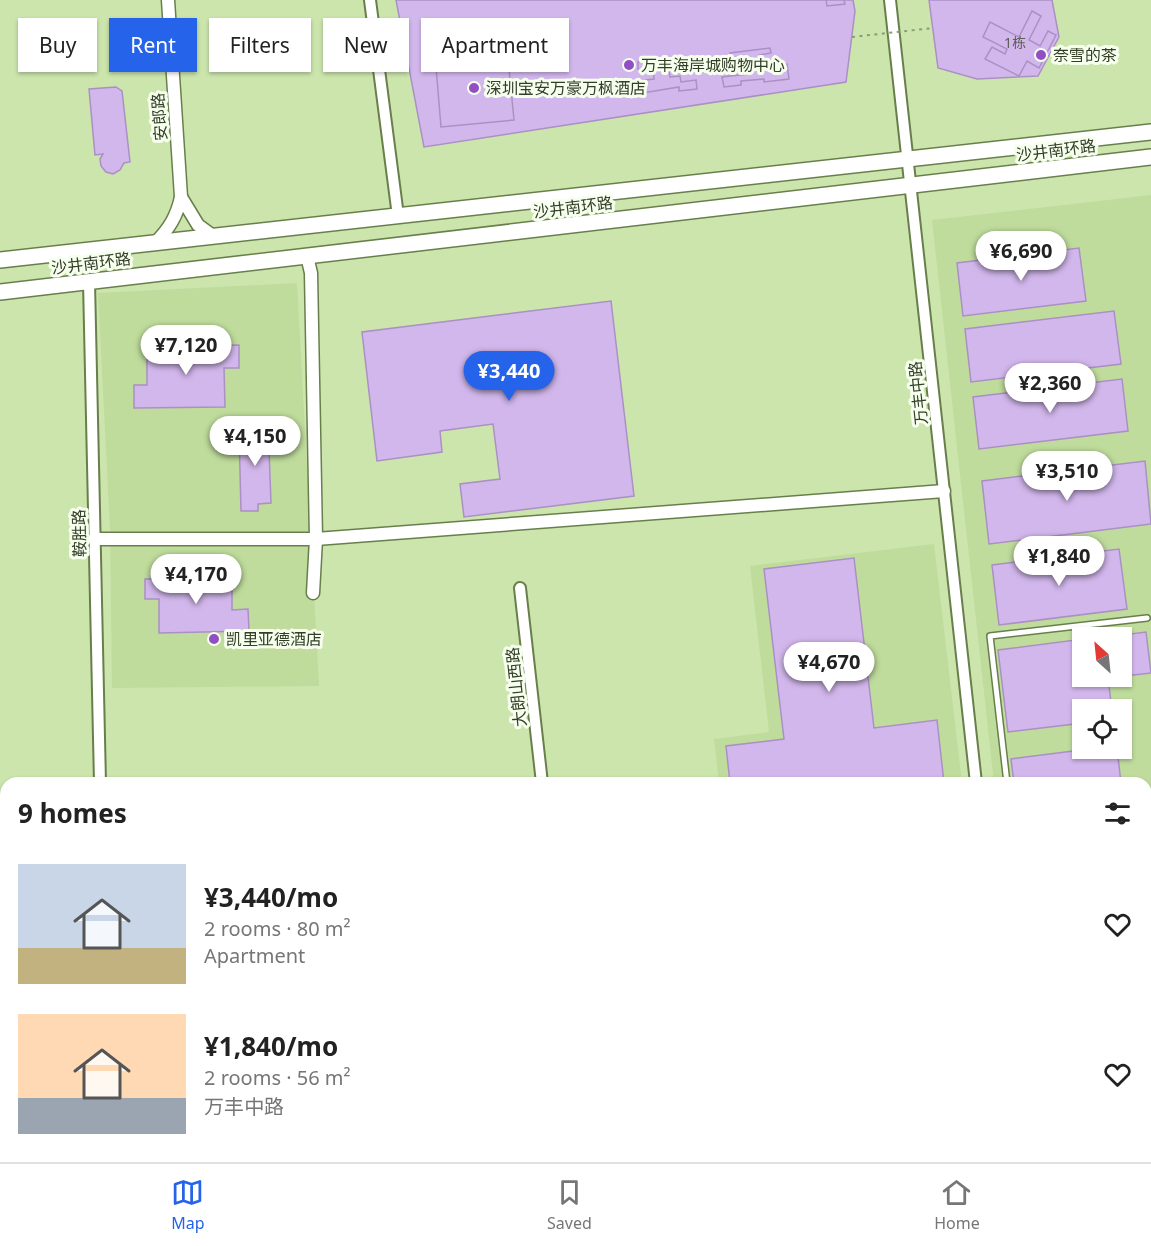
<!DOCTYPE html>
<html lang="en">
<head>
<meta charset="utf-8">
<style>
	body { margin:0; font-family:"Noto Sans","Noto Sans SC",sans-serif; background:#f6f6f6; color:#222; height:100vh; display:flex; flex-direction:column; font-size:22px; white-space:nowrap }
	* { box-sizing:border-box; margin:0 }
	p { font-size:20px; color:#767676 }
	.icon { flex:none; width:33px; height:33px; fill:none; stroke:currentColor; stroke-width:2; stroke-linecap:round; stroke-linejoin:round }
	.map { position:relative; flex:1; overflow:hidden }
	.details { position:absolute; left:0px; top:777px; width:1152px; height:386px; display:flex; flex-direction:column; background:#fff; border-radius:18px 18px 0 0; box-shadow:0 2px 4px #0004 }
	.details>* { flex:none }
	.guide { position:absolute; left:18px; top:18px; width:600px; height:54px; display:flex; gap:12px }
	.needle { width:39px; rotate:333deg }
	.buttons { position:absolute; left:1072px; top:627px; display:grid; gap:12px }
	.buttons a { display:grid; place-items:center; width:60px; height:60px; border-radius:0px; background:#fff; box-shadow:0 2px 4px #0004; font-size:30px }
	.price { position:absolute; translate:-50% -51px; padding:0 14px; border-radius:21px; background:#fff; color:#222; font-size:20px; line-height:39px; filter:drop-shadow(0 2px 3px #0008) }
	.price::after { content:''; position:absolute; left:50%; top:36px; width:18px; height:14px; margin-left:-9px; background:inherit; clip-path:polygon(0 0,100% 0,50% 100%) }
	.price.current { background:#2563eb; color:#fff }
	ul { padding:0; list-style:none }
	li { display:flex; align-items:center; gap:18px; height:150px; padding:0 18px }
	li span { display:grid; place-items:center; flex:none; width:168px; height:120px; border-radius:0px; color:#555 }
	li>.icon { margin-inline-start:auto }
	span .icon { width:72px; height:72px; fill:#fffc; stroke-width:1 }
	li b { font-size:26px }
	h2 { display:flex; justify-content:space-between; align-items:center; height:72px; padding:0 18px; font-size:26px }
	.chip { padding:0 21px; border-radius:0px; background:#fff; box-shadow:0 2px 4px #0004; font-size:21px; line-height:54px }
	.chip.current { background:#2563eb; color:#fff }
	.tab-bar { display:flex; justify-content:space-around; align-items:center; height:84px; border-top:2px solid #e0e0e0; background:#fff; font-size:16px; color:#767676 }
	.tab-bar a { display:grid; justify-items:center; gap:3px }
	.tab-bar .current { color:#2563eb }
	.map>svg:first-child { display:block }
	.built { fill:#bfdc9c; fill-rule:evenodd }
	.building { fill:#d2b7ec; stroke:#ab90c4; stroke-width:1.5 }
	.lines { fill:none; stroke-linecap:round; stroke-linejoin:round }
	.service-casing { stroke:#687f4b; stroke-width:8 }
	.minor-casing { stroke:#687f4b; stroke-width:14 }
	.tertiary-casing { stroke:#687f4b; stroke-width:15 }
	.secondary-casing { stroke:#687f4b; stroke-width:18 }
	.primary-casing { stroke:#b55e6b; stroke-width:20 }
	.path { stroke:#899c72; stroke-width:2; stroke-dasharray:3 4.5; stroke-linecap:butt }
	.service { stroke:#fff; stroke-width:5 }
	.minor { stroke:#fff; stroke-width:10 }
	.tertiary { stroke:#fff; stroke-width:12 }
	.secondary { stroke:#fff; stroke-width:15 }
	.primary { stroke:#fda9bc; stroke-width:16 }
	.rail-casing { stroke:#71825d; stroke-width:6 }
	.rail { stroke:#f6ffee; stroke-width:4; stroke-dasharray:11; stroke-linecap:butt }
	.path-bridge { stroke:#899c72; stroke-width:2; stroke-dasharray:3 4.5; stroke-linecap:butt }
	.poi-dot { fill:#924fc4; stroke:#f6ffee; stroke-width:2 }
	.labels { text-anchor:middle; stroke-width:6; stroke-linejoin:round; paint-order:stroke }
	.number-label { font-size:14px; fill:#5c5c58 }
	.poi-label { font-size:16px; fill:#343e27; stroke:#f6ffee; text-anchor:start }
	.street-label { font-size:16px; fill:#343e27; stroke:#f6ffee }
</style>
</head>
<body>
<div class="map">
<svg width="1151" height="1162" viewBox="0 0 1151 1162">
	<rect width="100%" height="100%" fill="#cbe5ad"/>
	<g class="built">
		<path d="M1151,195V1162H1037L1035,1157L1146,1156V783H994L932,220ZM1083,638H1122V676H1083ZM1083,710H1122V748H1083Z"/>
		<polygon points="297,283 319,686 112,688 110,528 98,293"/>
		<polygon points="934,544 962,783 719,783 714,739 769,732 750,566"/>
	</g>
	<g class="building">
		<polygon points="396,0 853,0 855,11 846,82 424,147"/>
		<polygon points="826,0 844,0 845,4 827,6"/>
		<polygon points="929,0 1052,0 1059,37 1038,76 977,79 938,68"/>
		<polygon points="1032,11 1041,16 1029,40 1040,46 1048,31 1056,35 1039,68 1027,61 1019,76 985,59 992,47 1005,54 1007,49 983,37 990,22 1019,37"/>
		<polygon points="507,48 514,120 441,127 435,55"/>
		<polygon points="770,48 771,53 759,55 761,68 787,64 789,79 764,82 764,79 741,81 741,85 724,87 722,77 748,74 746,56 731,58 730,53"/>
		<polygon points="679,57 680,64 668,65 670,77 680,76 681,82 696,80 697,89 679,91 679,87 631,95 629,82 654,79 653,67 638,69 638,62"/>
		<polygon points="116,87 122,91 130,162 124,163 120,170 113,174 106,172 101,166 100,159 103,154 95,155 89,89"/>
		<polygon points="1079,248 1086,301 963,316 957,263"/>
		<polygon points="611,301 634,496 464,517 460,484 500,479 493,424 440,431 442,452 377,461 362,332"/>
		<polygon points="1114,311 1121,364 971,382 965,329"/>
		<polygon points="196,342 196,346 239,345 239,368 224,368 225,407 134,408 134,385 147,385 147,343"/>
		<polygon points="1122,379 1128,431 979,449 973,397"/>
		<polygon points="268,423 271,503 258,504 258,511 241,511 239,431 248,431 248,424"/>
		<polygon points="1145,461 1151,524 989,544 982,481"/>
		<polygon points="1119,549 1127,609 999,625 992,565"/>
		<polygon points="854,558 874,728 937,720 944,783 730,783 726,746 784,739 764,569"/>
		<polygon points="232,578 232,610 248,609 249,631 159,633 159,599 145,599 145,579"/>
		<polygon points="1146,632 1151,673 1108,678 1112,710 1083,710 1083,723 1008,732 998,650 1083,639 1083,676 1122,676 1122,638 1099,638"/>
		<polygon points="1097,748 1117,748 1121,783 1014,783 1011,759"/>
		<polygon points="1146,874 1150,874 1151,882 1151,937 1146,938"/>
		<polygon points="1151,963 1151,1056 1146,1057 1146,964"/>
		<polygon points="1146,1093 1151,1093 1151,1148 1146,1149"/>
	</g>
	<g class="lines">
		<defs>
			<g id="service">
				<polyline points="1007,783 990,636 1147,618"/>
				<polyline points="1146,948 1151,947"/>
				<polyline points="1146,1075 1151,1074"/>
			</g>
			<g id="minor">
				<polyline points="370,0 398,216"/>
				<polyline points="890,0 976,783"/>
				<polyline points="89,282 100,783"/>
				<polyline points="520,588 542,783"/>
				<polyline points="875,1156 950,1162"/>
				<polyline points="1017,1156 1018,1162"/>
			</g>
			<g id="tertiary">
				<polyline points="181,197 198,225 213,236"/>
				<path d="M155,243C169,229 177,216 181,197L168,0"/>
				<polyline points="307,256 311,273 316,539 313,593"/>
				<polyline points="94,539 316,539 944,491"/>
			</g>
			<g id="secondary">
				<polyline points="0,260 1151,132"/>
				<polyline points="0,292 1151,157"/>
				<polyline points="0,928 6,936"/>
				<polyline points="0,1089 6,1094"/>
				<polyline points="74,1156 80,1162"/>
				<polyline points="245,1156 253,1162"/>
			</g>
			<g id="primary">
				<polyline points="0,967 6,974"/>
				<polyline points="0,1055 6,1061"/>
				<polyline points="114,1156 121,1162"/>
				<polyline points="200,1156 207,1162"/>
			</g>
		</defs>
		<use href="#service" class="service-casing"/>
		<use href="#minor" class="minor-casing"/>
		<use href="#tertiary" class="tertiary-casing"/>
		<use href="#secondary" class="secondary-casing"/>
		<use href="#primary" class="primary-casing"/>
		<polyline class="path" points="0,1035 6,1030"/>
		<use href="#service" class="service"/>
		<use href="#minor" class="minor"/>
		<use href="#tertiary" class="tertiary"/>
		<use href="#secondary" class="secondary"/>
		<use href="#primary" class="primary"/>
		<defs>
			<g id="rail">
				<polyline points="0,1002 6,1009"/>
				<polyline points="0,1017 6,1023"/>
				<polyline points="147,1156 154,1162"/>
				<polyline points="163,1156 170,1162"/>
			</g>
		</defs>
		<use href="#rail" class="rail-casing"/>
		<use href="#rail" class="rail"/>
		<polyline class="path-bridge" points="852,37 933,28"/>
	</g>
	<g class="poi-dot">
		<circle cx="1041" cy="55" r="6"/>
		<circle cx="629" cy="65" r="6"/>
		<circle cx="474" cy="88" r="6"/>
		<circle cx="214" cy="639" r="6"/>
	</g>
	<g class="labels">
		<g class="number-label">
			<text x="1015" y="48">1栋</text>
		</g>
		<g class="poi-label">
			<text x="1053" y="61">奈雪的茶</text>
			<text x="641" y="71">万丰海岸城购物中心</text>
			<text x="486" y="94">深圳宝安万豪万枫酒店</text>
			<text x="226" y="645">凯里亚德酒店</text>
		</g>
		<g class="street-label">
			<text transform="translate(159 117) rotate(-94)" y="6">安郎路</text>
			<text transform="translate(1056 150) rotate(-7)" y="6">沙井南环路</text>
			<text transform="translate(573 207) rotate(-7)" y="6">沙井南环路</text>
			<text transform="translate(91 263) rotate(-7)" y="6">沙井南环路</text>
			<text transform="translate(918 393) rotate(-96)" y="6">万丰中路</text>
			<text transform="translate(79 533) rotate(-91)" y="6">鞍胜路</text>
			<text transform="translate(516 687) rotate(-96)" y="6">大朗山西路</text>
		</g>
	</g>
</svg>
<div class="buttons">
<a><svg class="needle" viewBox="-14 -14 28 28"><path d="M0-13l5 13h-10z" fill="#e53935"/><path d="M0 13l5-13h-10z" fill="#767676"/></svg></a>
<a><svg class="icon" aria-label="locate" viewBox="0 0 24 24"><circle cx="12" cy="12" r="6"/><path d="M12 2v4M12 18v4M2 12h4M18 12h4"/></svg></a>
</div>
<b class="price" style="left:1021px;top:282px">¥6,690</b>
<b class="price" style="left:186px;top:376px">¥7,120</b>
<b class="price current" style="left:509px;top:402px">¥3,440</b>
<b class="price" style="left:1050px;top:414px">¥2,360</b>
<b class="price" style="left:255px;top:467px">¥4,150</b>
<b class="price" style="left:1067px;top:502px">¥3,510</b>
<b class="price" style="left:1059px;top:587px">¥1,840</b>
<b class="price" style="left:196px;top:605px">¥4,170</b>
<b class="price" style="left:829px;top:693px">¥4,670</b>
<div class="guide">
<a class="chip">Buy</a>
<a class="chip current">Rent</a>
<a class="chip">Filters</a>
<a class="chip">New</a>
<a class="chip">Apartment</a>
</div>
<section class="details">
<h2>9 homes<svg class="icon" aria-label="filters" viewBox="0 0 24 24"><path d="M4 7h16M4 17h16"/><circle cx="9" cy="7" r="2"/><circle cx="15" cy="17" r="2"/></svg></h2>
<ul>
<li><span style="background:linear-gradient(#c9d6e8 70%,#c2b280 0)"><svg class="icon" aria-label="home" viewBox="0 0 24 24"><path d="M3 11l9-7 9 7M6 9v11h12V9"/></svg></span><div><b>¥3,440/mo</b><p>2 rooms · 80 m²</p><p>Apartment</p></div><svg class="icon" aria-label="heart" viewBox="0 0 24 24"><path d="M12 20l-8-8c-3-5 5-10 8-4 3-6 11-1 8 4z"/></svg></li>
<li><span style="background:linear-gradient(#ffd9b3 70%,#9aa5b1 0)"><svg class="icon" aria-label="home" viewBox="0 0 24 24"><path d="M3 11l9-7 9 7M6 9v11h12V9"/></svg></span><div><b>¥1,840/mo</b><p>2 rooms · 56 m²</p><p>万丰中路</p></div><svg class="icon" aria-label="heart" viewBox="0 0 24 24"><path d="M12 20l-8-8c-3-5 5-10 8-4 3-6 11-1 8 4z"/></svg></li>
</ul>
</section>
</div>
<nav class="tab-bar">
<a class="current"><svg class="icon" aria-label="map" viewBox="0 0 24 24"><path d="M3 6l6-2 6 2 6-2v14l-6 2-6-2-6 2zM9 4v14M15 6v14"/></svg>Map</a>
<a><svg class="icon" aria-label="saved" viewBox="0 0 24 24"><path d="M7 4h10v16l-5-4-5 4z"/></svg>Saved</a>
<a><svg class="icon" aria-label="home" viewBox="0 0 24 24"><path d="M3 11l9-7 9 7M6 9v11h12V9"/></svg>Home</a>
</nav>
</body>
</html>
